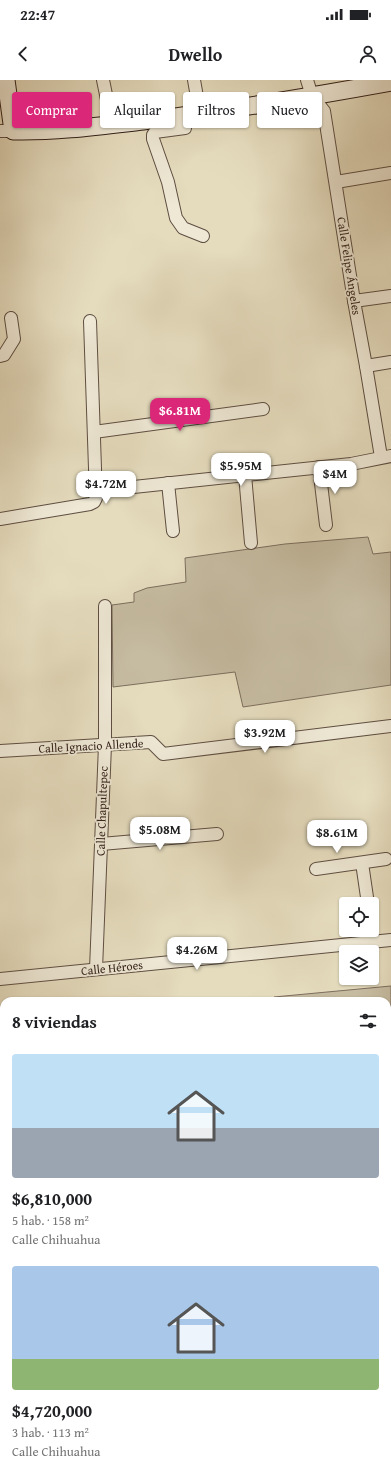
<!DOCTYPE html>
<html lang="es">
<head>
<meta charset="utf-8">
<style>
	body { margin:0; font-family:"Gentium Book Plus",serif; background:#f6f6f6; color:#202124; height:100vh; display:flex; flex-direction:column; font-size:15px; white-space:nowrap }
	* { box-sizing:border-box; margin:0 }
	p { font-size:13px; color:#757577 }
	.icon { flex:none; width:22px; height:22px; fill:none; stroke:currentColor; stroke-width:2; stroke-linecap:round; stroke-linejoin:round }
	.map { position:relative; flex:1; overflow:hidden }
	.side { position:absolute; left:0px; top:917px; width:391px; height:480px; display:flex; flex-direction:column; background:#fff; border-radius:12px 12px 0 0; box-shadow:0 1px 3px #0004 }
	.side>* { flex:none }
	.banner { position:absolute; left:12px; top:12px; width:367px; height:36px; display:flex; gap:8px }
	.tools { position:absolute; left:339px; top:817px; display:grid; gap:8px }
	.tools a { display:grid; place-items:center; width:40px; height:40px; border-radius:4px; background:#fff; box-shadow:0 1px 3px #0004; font-size:20px }
	.price { position:absolute; translate:-50% -34px; padding:0 9px; border-radius:8px; background:#fff; color:#222; font-size:13px; line-height:26px; filter:drop-shadow(0 1px 2px #0008) }
	.price::after { content:''; position:absolute; left:50%; top:24px; width:12px; height:9px; margin-left:-6px; background:inherit; clip-path:polygon(0 0,100% 0,50% 100%) }
	.price.selected { background:#db2777; color:#fff }
	ul { padding:0; list-style:none }
	li { display:grid; align-content:center; gap:8px; height:212px; padding:0 12px }
	li span { display:grid; place-items:center; height:124px; border-radius:4px; color:#555 }
	li>.icon { margin-inline-start:auto }
	span .icon { width:72px; height:72px; fill:#fffc; stroke-width:1 }
	li b { font-size:17px }
	h2 { display:flex; justify-content:space-between; align-items:center; height:48px; padding:0 12px; font-size:17px }
	.chip { padding:0 14px; border-radius:4px; background:#fff; box-shadow:0 1px 3px #0004; font-size:14px; line-height:36px }
	.chip.selected { background:#db2777; color:#fff }
	.status { display:flex; justify-content:space-between; align-items:center; height:28px; padding:0 20px; background:#fff; direction:ltr }
	.status svg { height:11px; fill:currentColor }
	header { display:flex; justify-content:space-between; align-items:center; height:52px; padding:0 12px; background:#fff; font-size:18px; font-weight:700 }
	.map>svg:first-child { display:block }
	.green { fill:#c6bca2; stroke:#7c6e5e }
	.lines { fill:none; stroke-linecap:round; stroke-linejoin:round }
	.minor-casing { stroke:#5e4e42; stroke-width:14 }
	.tertiary-casing { stroke:#5e4e42; stroke-width:17 }
	.secondary-casing { stroke:#311f19; stroke-width:19 }
	.minor { stroke:#eee8d5; stroke-width:12 }
	.tertiary { stroke:#eee8d5; stroke-width:15 }
	.secondary { stroke:#eee8d5; stroke-width:17 }
	.labels { text-anchor:middle; stroke-width:3.5; stroke-linejoin:round; paint-order:stroke }
	.street-label { font-size:12px; fill:#311f19; stroke:#eee8d5 }
</style>
</head>
<body>
<div class="status"><b>22:47</b><svg viewBox="0 0 49 12"><path d="M0 12V9h3v3zM5 12V6h3v6zM10 12V3h3v9zM15 12V0h3v12zM26 1h20v11H26zM47 4h2v5h-2z"/></svg></div>
<header><svg class="icon" aria-label="back" viewBox="0 0 24 24"><path d="M15 5l-7 7 7 7"/></svg>Dwello<svg class="icon" aria-label="person" viewBox="0 0 24 24"><circle cx="12" cy="8" r="4"/><path d="M4 21q1-7 8-7t8 7"/></svg></header>
<div class="map">
<svg width="391" height="1397" viewBox="0 0 391 1397">
	<rect width="100%" height="100%" fill="#e5dcbe"/>
	<filter id="stains"><feTurbulence type="fractalNoise" baseFrequency=".005" numOctaves="4"/><feColorMatrix values="0 0 0 0 .2 0 0 0 0 .09 0 0 0 0 .02 0 0 0 .5 -.17"/></filter>
	<radialGradient id="worn" r=".72"><stop offset=".6" stop-color="#630" stop-opacity="0"/><stop offset="1" stop-color="#630" stop-opacity=".3"/></radialGradient>
	<g class="green">
		<polygon points="368,457 373,474 391,472 391,605 243,627 235,592 113,607 112,525 134,522 134,513 147,508 186,502 185,478 285,464"/>
		<polygon points="391,906 391,1014 387,1014 387,921 275,921 274,917"/>
	</g>
	<g class="lines">
		<defs>
			<g id="minor">
				<polyline points="103,0 112,44"/>
				<polyline points="194,0 200,34"/>
				<polyline points="307,0 312,16 324,31 354,221 366,286 381,377"/>
				<polyline points="186,35 185,48 155,52 153,55 153,59 168,102 176,138 183,148 203,156"/>
				<polyline points="0,51 13,51"/>
				<polyline points="336,102 391,93"/>
				<polyline points="354,221 391,216"/>
				<polyline points="0,276 4,275 14,259 11,238"/>
				<polyline points="366,286 391,282"/>
				<polyline points="94,352 263,329"/>
				<polyline points="319,387 326,445"/>
				<polyline points="245,395 251,463"/>
				<polyline points="168,403 173,451"/>
				<polyline points="96,411 351,384 391,376"/>
				<polyline points="0,439 90,424 94,422 96,418 90,241"/>
				<polyline points="0,671 151,662 163,674 391,646"/>
				<polyline points="101,764 217,754"/>
				<polyline points="362,783 368,824"/>
				<polyline points="316,789 386,779"/>
				<polyline points="96,889 105,665 105,526"/>
				<polyline points="0,899 391,860"/>
				<polyline points="0,983 4,982"/>
				<polyline points="0,1009 4,1009"/>
				<polyline points="0,1057 2,1057"/>
				<polyline points="387,1062 390,1062"/>
				<polyline points="0,1119 4,1119"/>
				<polyline points="44,1393 45,1397"/>
				<polyline points="153,1393 153,1397"/>
				<polyline points="222,1393 223,1397"/>
				<polyline points="289,1393 289,1397"/>
				<polyline points="349,1393 350,1397"/>
			</g>
			<g id="tertiary">
				<polyline points="387,1255 391,1255"/>
				<polyline points="0,1277 4,1277"/>
			</g>
			<path id="secondary" d="M6,0L13,51C56,52 100,46 143,41C226,31 308,17 391,2"/>
		</defs>
		<use href="#minor" class="minor-casing"/>
		<use href="#tertiary" class="tertiary-casing"/>
		<use href="#secondary" class="secondary-casing"/>
		<use href="#minor" class="minor"/>
		<use href="#tertiary" class="tertiary"/>
		<use href="#secondary" class="secondary"/>
	</g>
	<g class="labels">
		<g class="street-label">
			<text transform="translate(349 186) rotate(81)" y="4">Calle Felipe Ángeles</text>
			<text transform="translate(91 666) rotate(-3)" y="4">Calle Ignacio Allende</text>
			<text transform="translate(102 731) rotate(-88)" y="4">Calle Chapultepec</text>
			<text transform="translate(112 888) rotate(-6)" y="4">Calle Héroes</text>
		</g>
	</g>
	<rect width="100%" height="100%" filter="url(#stains)"/>
	<rect width="100%" height="100%" fill="url(#worn)"/>
</svg>
<div class="tools">
<a><svg class="icon" aria-label="locate" viewBox="0 0 24 24"><circle cx="12" cy="12" r="6"/><path d="M12 2v4M12 18v4M2 12h4M18 12h4"/></svg></a>
<a><svg class="icon" aria-label="layers" viewBox="0 0 24 24"><path d="M12 4l9 5-9 5-9-5zM3 14l9 5 9-5"/></svg></a>
</div>
<b class="price selected" style="left:180px;top:352px">$6.81M</b>
<b class="price" style="left:241px;top:407px">$5.95M</b>
<b class="price" style="left:335px;top:415px">$4M</b>
<b class="price" style="left:106px;top:425px">$4.72M</b>
<b class="price" style="left:265px;top:674px">$3.92M</b>
<b class="price" style="left:160px;top:771px">$5.08M</b>
<b class="price" style="left:337px;top:774px">$8.61M</b>
<b class="price" style="left:197px;top:891px">$4.26M</b>
<div class="banner">
<a class="chip selected">Comprar</a>
<a class="chip">Alquilar</a>
<a class="chip">Filtros</a>
<a class="chip">Nuevo</a>
</div>
<section class="side">
<h2>8 viviendas<svg class="icon" aria-label="filters" viewBox="0 0 24 24"><path d="M4 7h16M4 17h16"/><circle cx="9" cy="7" r="2"/><circle cx="15" cy="17" r="2"/></svg></h2>
<ul>
<li><span style="background:linear-gradient(#bfe0f5 60%,#9aa5b1 0)"><svg class="icon" aria-label="home" viewBox="0 0 24 24"><path d="M3 11l9-7 9 7M6 9v11h12V9"/></svg></span><div><b>$6,810,000</b><p>5 hab. · 158 m²</p><p>Calle Chihuahua</p></div></li>
<li><span style="background:linear-gradient(#a9c7e8 75%,#8fb573 0)"><svg class="icon" aria-label="home" viewBox="0 0 24 24"><path d="M3 11l9-7 9 7M6 9v11h12V9"/></svg></span><div><b>$4,720,000</b><p>3 hab. · 113 m²</p><p>Calle Chihuahua</p></div></li>
</ul>
</section>
</div>
</body>
</html>
